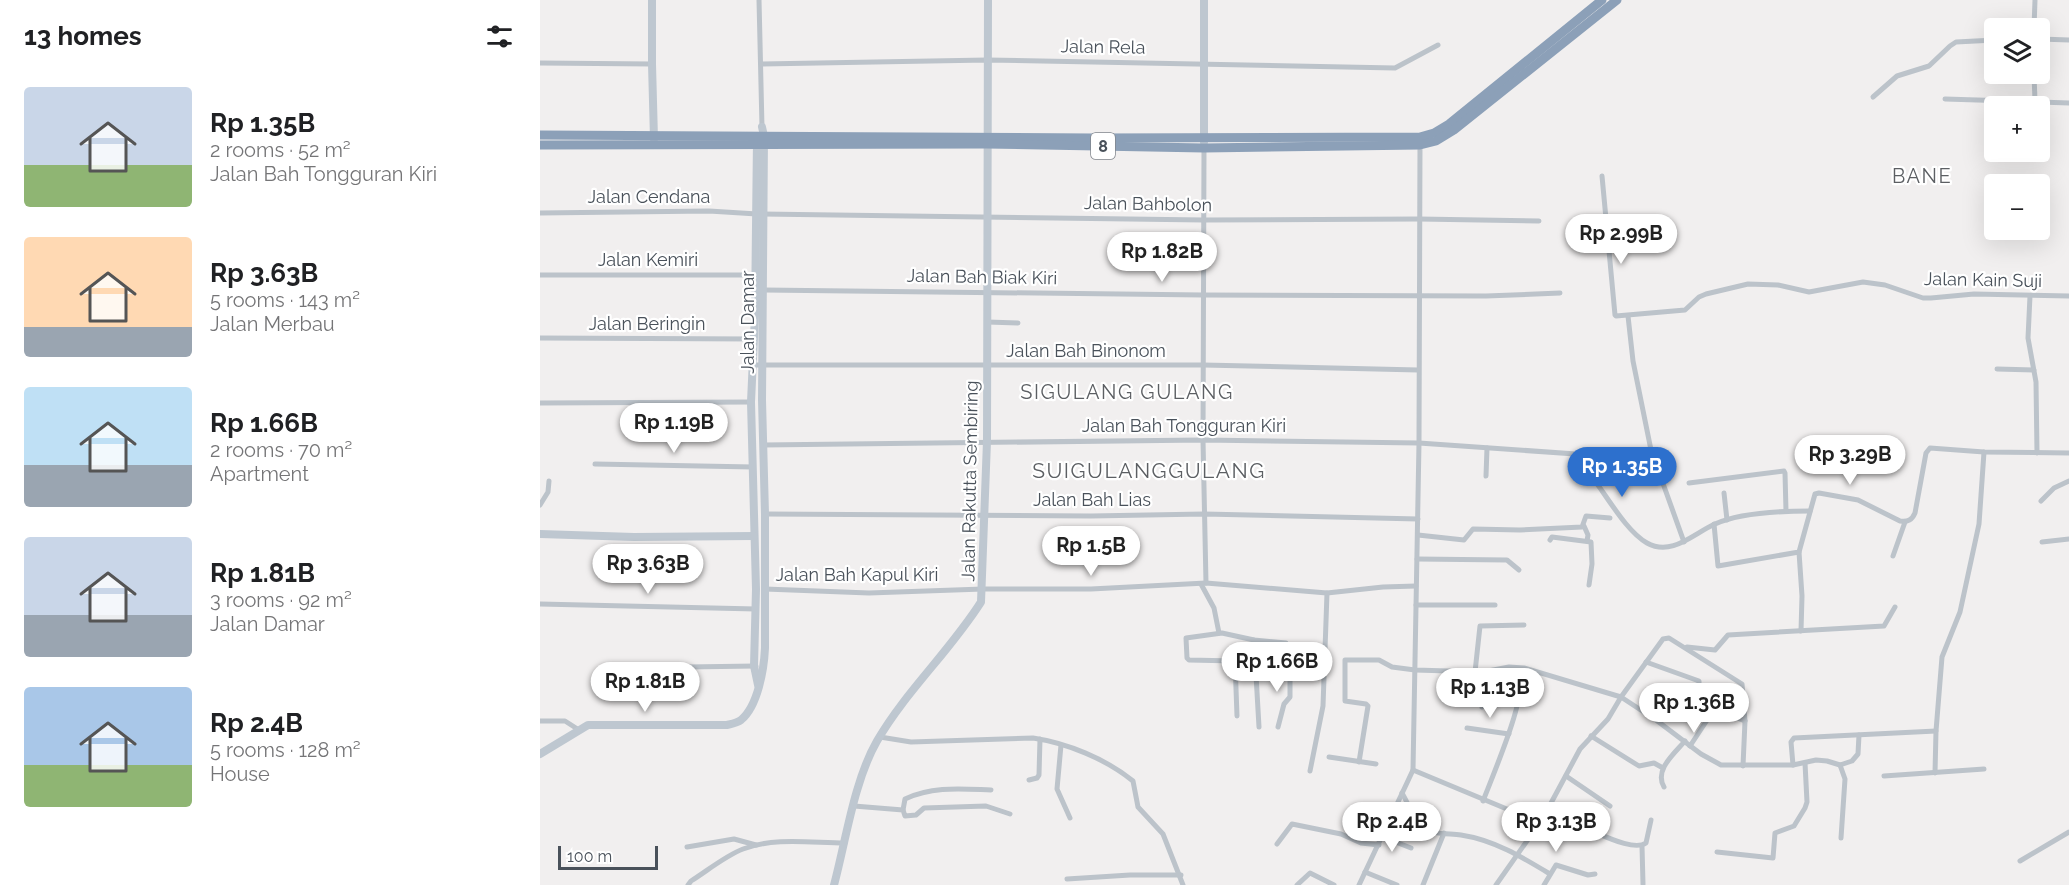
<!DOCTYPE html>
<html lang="en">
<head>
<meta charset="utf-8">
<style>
	body { margin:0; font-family:Raleway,sans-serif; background:#f6f6f6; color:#202124; height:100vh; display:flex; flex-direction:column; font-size:22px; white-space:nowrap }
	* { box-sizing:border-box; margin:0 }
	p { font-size:20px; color:#757577 }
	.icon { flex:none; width:33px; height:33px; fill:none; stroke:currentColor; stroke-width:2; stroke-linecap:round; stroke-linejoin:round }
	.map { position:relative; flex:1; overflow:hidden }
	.drawer { display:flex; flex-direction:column; background:#fff; width:540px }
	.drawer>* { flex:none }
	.controls { position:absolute; left:1444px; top:18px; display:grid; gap:12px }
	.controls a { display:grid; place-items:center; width:66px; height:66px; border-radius:6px; background:#fff; box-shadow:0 6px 24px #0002; font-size:30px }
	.scale { position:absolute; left:18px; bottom:15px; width:100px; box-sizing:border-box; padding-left:6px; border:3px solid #49515a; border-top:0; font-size:16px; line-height:21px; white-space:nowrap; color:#49515a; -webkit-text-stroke:4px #fff; paint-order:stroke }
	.price { position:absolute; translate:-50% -51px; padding:0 14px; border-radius:21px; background:#fff; color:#222; font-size:20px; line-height:39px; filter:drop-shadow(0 2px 3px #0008) }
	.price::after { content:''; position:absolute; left:50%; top:36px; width:18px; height:14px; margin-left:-9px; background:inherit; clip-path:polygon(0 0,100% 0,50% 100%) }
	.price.selected { background:#2d70cd; color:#fff }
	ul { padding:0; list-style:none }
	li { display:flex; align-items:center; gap:18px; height:150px; padding:0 24px }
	li span { display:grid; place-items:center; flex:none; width:168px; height:120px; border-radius:6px; color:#555 }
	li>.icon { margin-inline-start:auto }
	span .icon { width:72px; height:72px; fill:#fffc; stroke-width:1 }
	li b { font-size:26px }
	h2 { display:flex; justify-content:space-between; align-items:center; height:72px; padding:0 24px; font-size:26px }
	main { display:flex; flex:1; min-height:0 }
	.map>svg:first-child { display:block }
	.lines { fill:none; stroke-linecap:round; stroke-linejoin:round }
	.street { stroke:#bcc3ca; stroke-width:5 }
	.secondary { stroke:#bec7d0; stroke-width:8 }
	.highway { stroke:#8ca0b8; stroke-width:9 }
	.labels { text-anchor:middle; stroke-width:4.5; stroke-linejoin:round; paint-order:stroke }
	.shield { fill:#fff; stroke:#80858c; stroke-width:1.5 }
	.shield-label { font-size:16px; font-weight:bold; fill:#49515a }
	.street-label { font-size:18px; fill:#49515a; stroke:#fff }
	.neighbourhood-label { font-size:20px; letter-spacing:1.5px; fill:#5c5f63; stroke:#fff }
	.quarter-label { font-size:21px; letter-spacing:1.5px; fill:#5c5f63; stroke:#fff }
</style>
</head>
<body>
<main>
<section class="drawer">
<h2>13 homes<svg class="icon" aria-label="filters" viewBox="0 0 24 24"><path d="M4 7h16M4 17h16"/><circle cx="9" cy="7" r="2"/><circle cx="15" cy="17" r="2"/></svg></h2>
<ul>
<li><span style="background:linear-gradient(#c9d6e8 65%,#8fb573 0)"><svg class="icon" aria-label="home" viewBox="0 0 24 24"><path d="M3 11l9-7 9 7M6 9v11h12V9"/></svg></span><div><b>Rp 1.35B</b><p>2 rooms · 52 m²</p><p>Jalan Bah Tongguran Kiri</p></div></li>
<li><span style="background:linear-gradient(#ffd9b3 75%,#9aa5b1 0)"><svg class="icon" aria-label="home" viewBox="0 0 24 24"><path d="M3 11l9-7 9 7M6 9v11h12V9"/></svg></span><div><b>Rp 3.63B</b><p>5 rooms · 143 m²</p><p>Jalan Merbau</p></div></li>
<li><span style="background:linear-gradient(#bfe0f5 65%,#9aa5b1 0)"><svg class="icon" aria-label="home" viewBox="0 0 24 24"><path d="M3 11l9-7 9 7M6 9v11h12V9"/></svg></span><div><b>Rp 1.66B</b><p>2 rooms · 70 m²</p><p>Apartment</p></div></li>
<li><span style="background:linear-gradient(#c9d6e8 65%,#9aa5b1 0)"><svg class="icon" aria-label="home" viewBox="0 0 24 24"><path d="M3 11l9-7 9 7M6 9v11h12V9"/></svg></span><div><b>Rp 1.81B</b><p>3 rooms · 92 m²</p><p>Jalan Damar</p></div></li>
<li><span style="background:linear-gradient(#a9c7e8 65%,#8fb573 0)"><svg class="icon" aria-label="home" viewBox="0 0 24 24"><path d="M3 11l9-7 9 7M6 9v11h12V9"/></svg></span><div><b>Rp 2.4B</b><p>5 rooms · 128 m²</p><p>House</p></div></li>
</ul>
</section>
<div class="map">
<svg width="1529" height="885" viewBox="0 0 1529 885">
	<rect width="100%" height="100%" fill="#f1efef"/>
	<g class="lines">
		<g class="street">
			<polyline points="219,0 222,127"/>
			<polyline points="1494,28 1495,0"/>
			<polyline points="1500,39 1529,40"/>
			<polyline points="0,63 112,64"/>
			<polyline points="221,64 447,60 855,68 898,45"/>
			<polyline points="1494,74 1495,101"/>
			<polyline points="1333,97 1357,76 1389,66 1410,46 1416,42 1455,40"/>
			<polyline points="1405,99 1529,103"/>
			<polyline points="664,148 663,440 666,583"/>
			<polyline points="1062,176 1075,315 1076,316 1145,310 1159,297 1166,294 1208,284 1238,285 1269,292 1323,282 1345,285 1383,298 1391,298 1434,294 1529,296"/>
			<polyline points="0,213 169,211 217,214 664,220 879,219 999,221"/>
			<polyline points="1043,218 1065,217"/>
			<polyline points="0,275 215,275"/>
			<polyline points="224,290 663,295 946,296 1020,293"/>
			<polyline points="1490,296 1488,338 1496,382 1497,453"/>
			<polyline points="1088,316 1093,361 1111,450 1144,542"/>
			<polyline points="447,322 478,323"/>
			<polyline points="0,338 214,339"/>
			<polyline points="214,365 663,365 878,370"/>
			<polyline points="1457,369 1494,370"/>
			<polyline points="0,403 211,402"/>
			<polyline points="98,436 101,435 102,431 102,403"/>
			<polyline points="223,445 663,440 879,443 1064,456"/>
			<polyline points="55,464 213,467"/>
			<polyline points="946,476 947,448"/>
			<path d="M1052,477C1067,496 1086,531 1107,543C1132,557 1154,533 1175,524C1199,513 1243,511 1270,511"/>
			<polyline points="1149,483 1244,471 1245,473 1246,511"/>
			<polyline points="1184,493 1187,520"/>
			<polyline points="1501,501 1514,488 1529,481"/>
			<polyline points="0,505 8,492 9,481"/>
			<polyline points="225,514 551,516 664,514 878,519"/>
			<path d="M1174,524L1178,566L1259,552L1275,494L1279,493L1318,500L1360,521C1368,522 1372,520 1375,513L1386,453L1390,448L1444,452L1529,453"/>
			<polyline points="1044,526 1048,535 1047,541"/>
			<polyline points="878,535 924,540 933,529 980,530 1042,527 1046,516 1070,518"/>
			<polyline points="1010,540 1012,537 1051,542 1052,564 1049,585"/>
			<polyline points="1502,542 1529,539"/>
			<polyline points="1259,552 1262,596 1261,631"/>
			<polyline points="1353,556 1365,522"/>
			<polyline points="877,559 967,560 979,570"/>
			<polyline points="661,584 674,608 679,633"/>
			<polyline points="225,589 329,593 443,589 551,589 666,583 787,593 843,587 876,586"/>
			<polyline points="0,604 216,609"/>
			<polyline points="876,605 955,605"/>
			<polyline points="714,640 719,727"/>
			<polyline points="1147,647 1175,650 1188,635 1344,626 1355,607"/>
			<polyline points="1106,662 1159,681 1159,685 1153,697 1154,701 1205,721"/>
			<polyline points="76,668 216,666"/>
			<polyline points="935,672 940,626 984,625"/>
			<polyline points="942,707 946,674"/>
			<polyline points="697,716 695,661 649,660 647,658 646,638 682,633 714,640 746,643 750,661 785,659"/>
			<polyline points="0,721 25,721 39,730"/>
			<polyline points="738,727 744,704 750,697 750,661"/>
			<polyline points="927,728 969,734"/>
			<polyline points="1051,736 1099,766 1114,763 1123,768"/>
			<path d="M340,737L371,742L493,738C527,743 566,759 593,781L598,807L623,834L643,885"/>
			<polyline points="521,745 517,789 530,818"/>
			<polyline points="1150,746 1175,708"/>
			<polyline points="789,757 836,764"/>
			<polyline points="819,762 828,706 826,704 805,701 805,660 839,660 852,667 875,670 943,672 969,667 984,668 1081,697 1116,720 1161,754 1181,765 1253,765 1276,760 1287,761 1300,765 1312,761 1318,754 1319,735"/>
			<polyline points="1253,765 1251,742 1254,738 1396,731"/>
			<polyline points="1300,765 1305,779 1301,838"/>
			<polyline points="873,770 974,812"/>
			<polyline points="770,771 783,706 787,593"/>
			<polyline points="1395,773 1396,731 1402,657 1420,612 1439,524 1444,452"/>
			<polyline points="1026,776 1070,806"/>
			<polyline points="1344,776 1444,769"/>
			<polyline points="489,780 497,778 499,775 500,739"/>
			<path d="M1124,787C1114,770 1134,754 1145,741"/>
			<path d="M862,793C868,803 873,818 881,825C891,836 908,833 921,835C954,840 982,857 1010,874"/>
			<path d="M943,801C949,785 986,698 978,687C974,682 951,676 944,673"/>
			<polyline points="314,806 363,810 365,816 376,815 384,808 446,806 470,814"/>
			<path d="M363,810L365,799C393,786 421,789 451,790"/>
			<path d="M1003,818L1029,833L1033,834L1044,828C1059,833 1093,852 1106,843L1111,820"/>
			<polyline points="843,837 871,848"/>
			<polyline points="737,844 752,824 801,834 821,843 839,845"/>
			<polyline points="1102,846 1103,884"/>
			<polyline points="147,847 194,839 216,845"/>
			<polyline points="1177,852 1233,858 1235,833 1254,826 1265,808 1267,802 1265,763"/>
			<polyline points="1480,861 1529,832"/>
			<polyline points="825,872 857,885"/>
			<polyline points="527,879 590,875 641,875"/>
			<path d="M148,885L151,881C167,871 185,856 203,849C234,837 272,843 305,843"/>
			<polyline points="757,885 770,873 794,885"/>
			<polyline points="819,885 873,770 879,443 880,143"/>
			<polyline points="883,885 904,833"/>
			<polyline points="956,885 1003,818 1040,749 1068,719 1081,697 1123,639 1129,638 1202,684 1205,721 1203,766"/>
			<polyline points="1004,885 1016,865 1048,875 1055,874"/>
		</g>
		<g class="secondary">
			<polyline points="112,0 112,64 114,139"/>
			<polyline points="664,0 664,142"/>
			<polyline points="217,139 215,315 211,402 216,589 214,666 218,685"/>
			<polyline points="0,534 94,537 214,536"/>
			<path d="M0,754L48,725H187C191,724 197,723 201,720C218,706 224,669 225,648V514L222,400L224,136L222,127"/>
			<path d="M294,885C306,840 314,781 337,741C366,691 410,651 441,602L447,441L448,0"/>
		</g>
		<g class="highway">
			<polyline points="0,135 554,138 880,137 894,133 909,124 1062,0"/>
			<polyline points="0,145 446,144 664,148 880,145 896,141 914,130 1077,0"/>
		</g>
	</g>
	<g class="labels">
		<rect class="shield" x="551" y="133" width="24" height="26" rx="4.5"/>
		<g class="shield-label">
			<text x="563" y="152">8</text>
		</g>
		<g class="street-label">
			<text transform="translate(563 47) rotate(1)" y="6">Jalan Rela</text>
			<text x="109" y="203">Jalan Cendana</text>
			<text transform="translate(608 204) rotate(1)" y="6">Jalan Bahbolon</text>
			<text x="108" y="266">Jalan Kemiri</text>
			<text transform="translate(442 277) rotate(1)" y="6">Jalan Bah Biak Kiri</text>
			<text transform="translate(1443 280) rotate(1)" y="6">Jalan Kain Suji</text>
			<text transform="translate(208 322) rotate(-90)" y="6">Jalan Damar</text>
			<text x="107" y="330">Jalan Beringin</text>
			<text x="546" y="357">Jalan Bah Binonom</text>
			<text x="644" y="432">Jalan Bah Tongguran Kiri</text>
			<text transform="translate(430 481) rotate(-89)" y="6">Jalan Rakutta Sembiring</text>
			<text x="552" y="506">Jalan Bah Lias</text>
			<text x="317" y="581">Jalan Bah Kapul Kiri</text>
		</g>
		<g class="neighbourhood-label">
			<text x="1382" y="183">BANE</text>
			<text x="587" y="399">SIGULANG GULANG</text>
		</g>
		<g class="quarter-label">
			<text x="609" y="478">SUIGULANGGULANG</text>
		</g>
	</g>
</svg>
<div class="controls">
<a><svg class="icon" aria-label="layers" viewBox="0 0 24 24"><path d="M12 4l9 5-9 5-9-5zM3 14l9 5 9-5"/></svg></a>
<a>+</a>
<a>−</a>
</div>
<div class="scale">100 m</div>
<b class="price" style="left:1081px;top:265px">Rp 2.99B</b>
<b class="price" style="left:622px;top:283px">Rp 1.82B</b>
<b class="price" style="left:134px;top:454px">Rp 1.19B</b>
<b class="price" style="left:1310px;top:486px">Rp 3.29B</b>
<b class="price selected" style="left:1082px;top:498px">Rp 1.35B</b>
<b class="price" style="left:551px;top:577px">Rp 1.5B</b>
<b class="price" style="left:108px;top:595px">Rp 3.63B</b>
<b class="price" style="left:737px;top:693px">Rp 1.66B</b>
<b class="price" style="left:105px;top:713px">Rp 1.81B</b>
<b class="price" style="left:950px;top:719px">Rp 1.13B</b>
<b class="price" style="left:1154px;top:734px">Rp 1.36B</b>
<b class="price" style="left:852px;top:853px">Rp 2.4B</b>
<b class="price" style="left:1016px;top:853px">Rp 3.13B</b>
</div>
</main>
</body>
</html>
